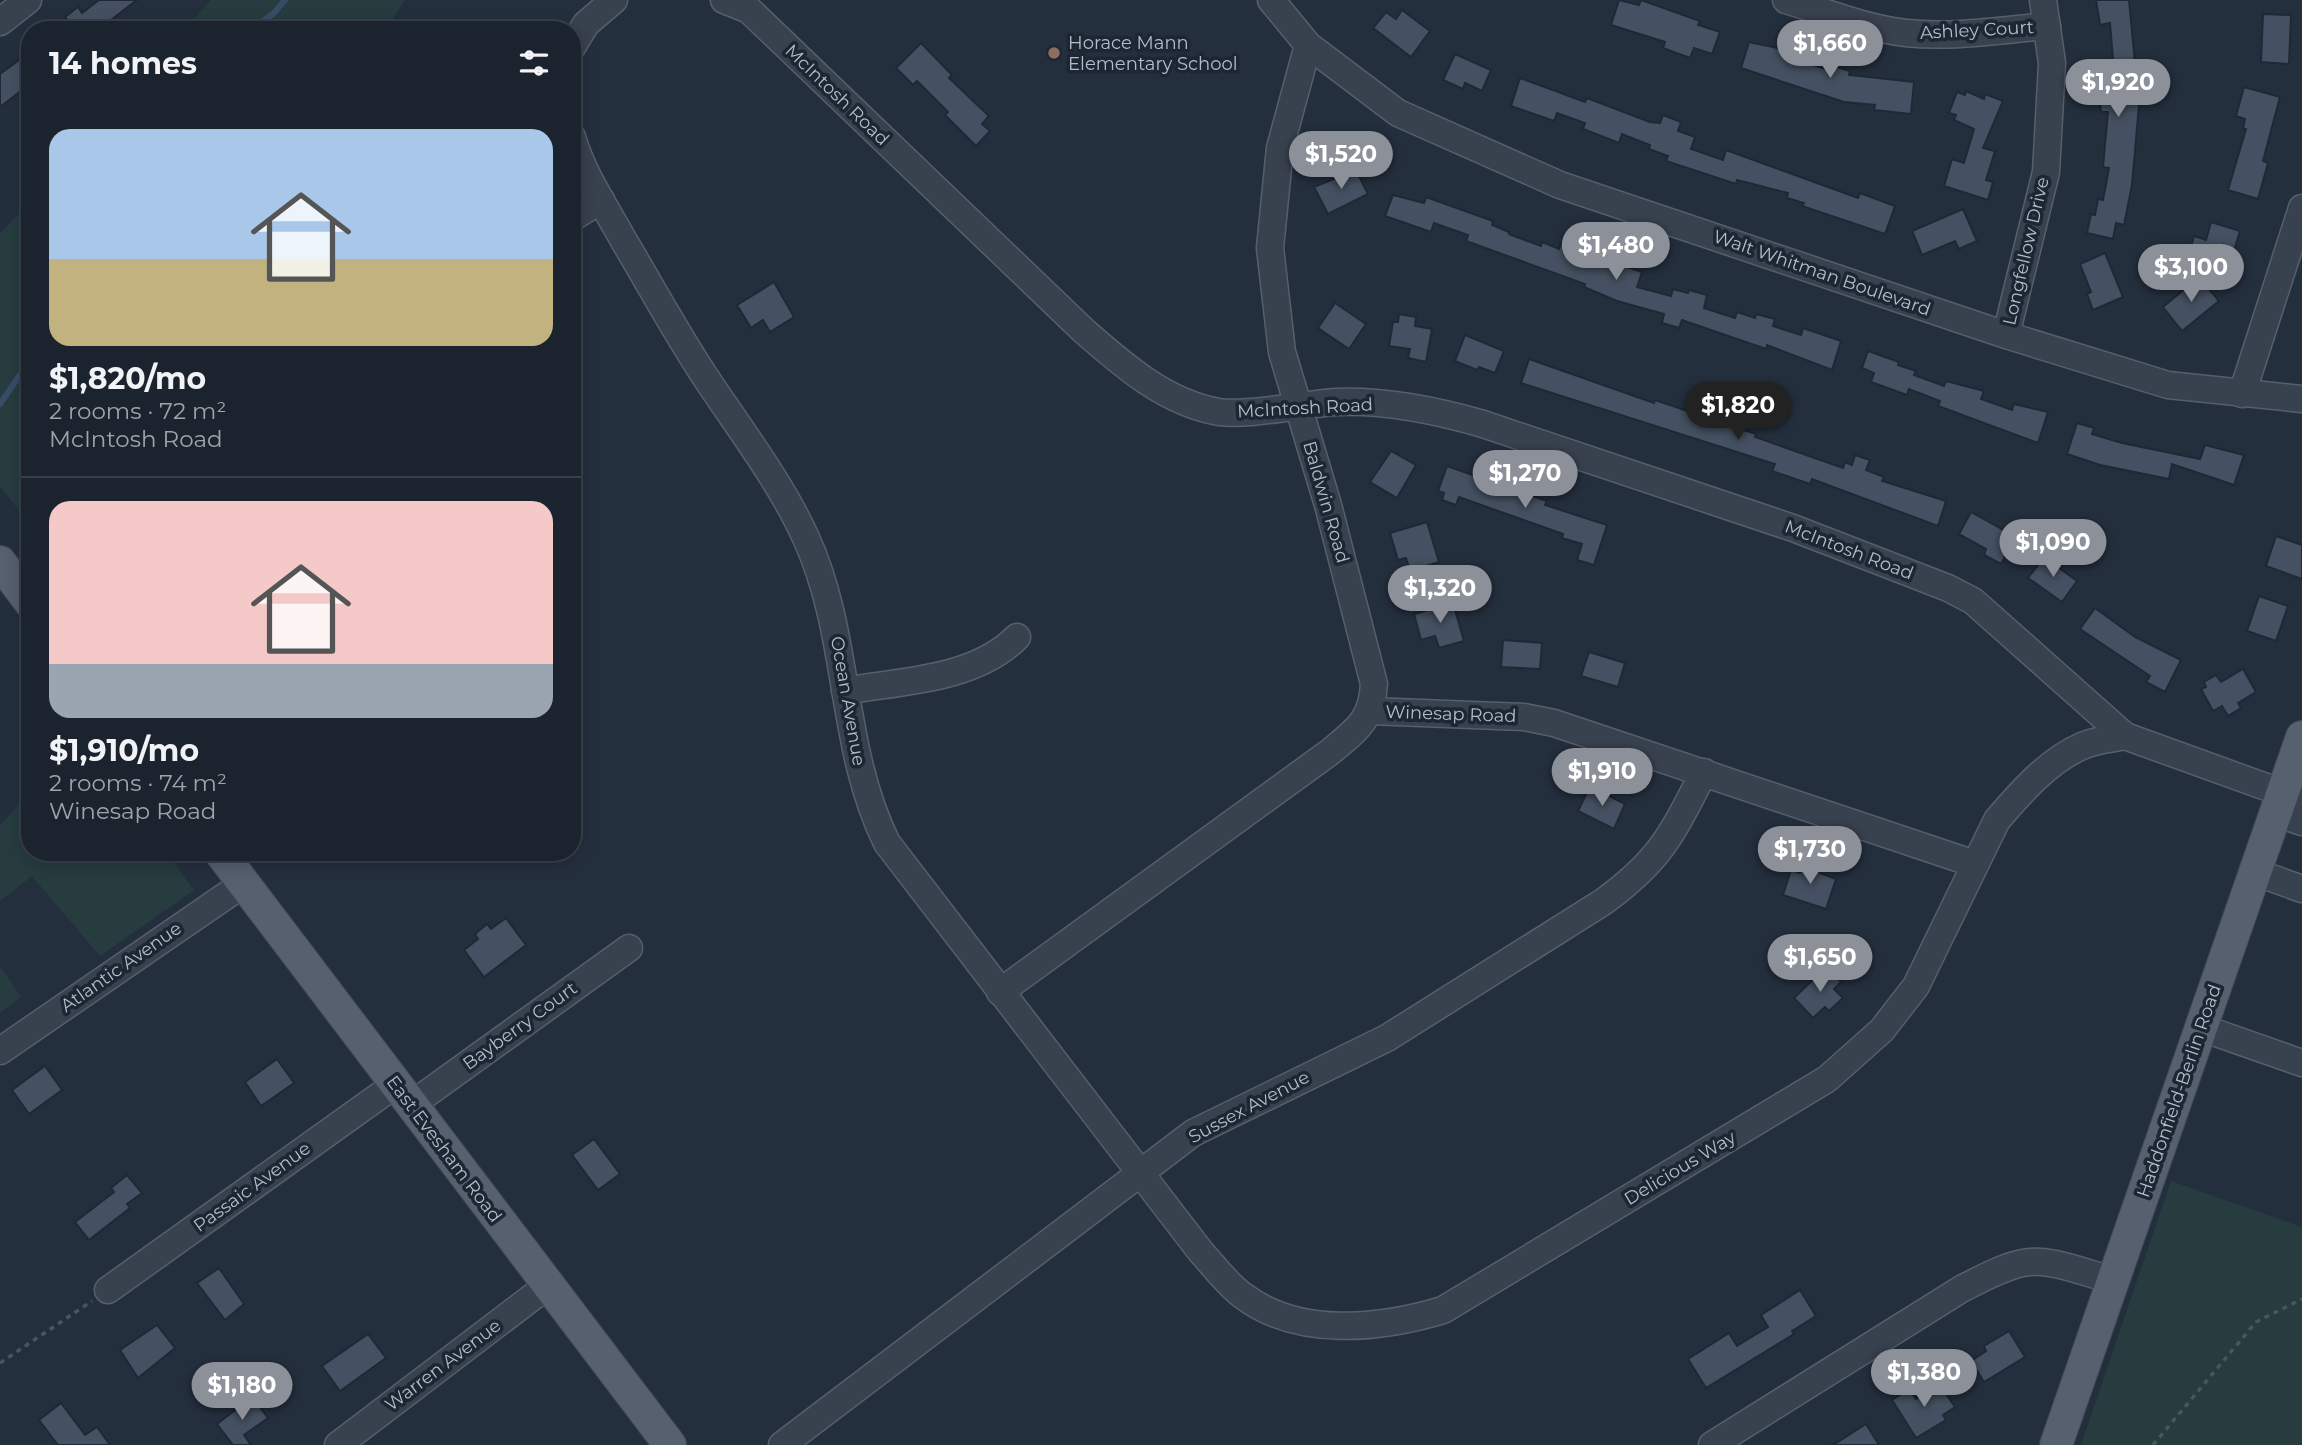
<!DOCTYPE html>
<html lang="en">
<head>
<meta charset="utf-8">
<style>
	body { margin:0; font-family:Montserrat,sans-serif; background:#282f3a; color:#f1f3f6; height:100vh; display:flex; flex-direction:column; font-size:26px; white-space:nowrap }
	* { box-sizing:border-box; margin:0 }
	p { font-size:23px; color:#a0a4aa }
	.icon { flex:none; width:38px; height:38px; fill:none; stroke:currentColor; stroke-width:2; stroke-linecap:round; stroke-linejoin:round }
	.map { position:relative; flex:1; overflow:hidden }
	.side { position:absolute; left:21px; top:21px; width:560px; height:840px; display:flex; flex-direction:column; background:#1b232e; border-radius:28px; box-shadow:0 4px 18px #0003,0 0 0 2px #39404a }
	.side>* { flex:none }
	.price { position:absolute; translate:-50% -60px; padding:0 16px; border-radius:24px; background:#8c9099; color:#fff; font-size:23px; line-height:46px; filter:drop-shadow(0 2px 4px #0008) }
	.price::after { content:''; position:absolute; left:50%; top:42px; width:21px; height:16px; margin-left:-10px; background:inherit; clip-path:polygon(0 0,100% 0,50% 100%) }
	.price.active { background:#222; color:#fff }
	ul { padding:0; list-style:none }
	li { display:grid; align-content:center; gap:14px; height:371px; padding:0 28px }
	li+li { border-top:2px solid #39404a }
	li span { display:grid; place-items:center; height:217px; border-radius:21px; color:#555 }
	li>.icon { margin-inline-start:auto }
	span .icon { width:126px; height:126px; fill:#fffc; stroke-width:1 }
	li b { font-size:30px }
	h2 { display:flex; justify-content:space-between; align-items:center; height:84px; padding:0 28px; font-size:30px }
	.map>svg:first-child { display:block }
	.green { fill:#263c3f }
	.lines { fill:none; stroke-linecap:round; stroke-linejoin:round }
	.stream { stroke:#394c67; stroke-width:6 }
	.building { fill:#455162; stroke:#1f2835; stroke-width:2 }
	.minor-casing { stroke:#565f6c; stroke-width:29 }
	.major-casing { stroke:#414a57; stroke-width:34 }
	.path { stroke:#44595c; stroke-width:3.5; stroke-dasharray:5 5; stroke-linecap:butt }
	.minor { stroke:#38414e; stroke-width:26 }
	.major { stroke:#56606e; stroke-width:32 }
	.education-dot { fill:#8d6e63; stroke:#1d2633; stroke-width:2.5 }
	.labels { text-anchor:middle; stroke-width:7; stroke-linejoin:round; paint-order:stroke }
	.street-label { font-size:18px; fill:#b4bcc9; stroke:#1d2633 }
	.poi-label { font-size:18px; fill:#b4bcc9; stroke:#1d2633; text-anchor:start }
</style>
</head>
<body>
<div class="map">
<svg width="2302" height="1445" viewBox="0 0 2302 1445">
	<rect width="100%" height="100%" fill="#242f3e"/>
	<g class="green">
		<polygon points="211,0 405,0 385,30 184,30"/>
		<polygon points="30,201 30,525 0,486 0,234"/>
		<polygon points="30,791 30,852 166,852 194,890 100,956 32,876 0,901 0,826"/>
		<polygon points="0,966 21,997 0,1013"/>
		<polygon points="2171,1181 2302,1227 2302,1445 2081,1445"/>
	</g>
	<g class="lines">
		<g class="stream">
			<polyline points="251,30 274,13 285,0"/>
			<polyline points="0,404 30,360"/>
		</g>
	</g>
	<g class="building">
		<polygon points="99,0 137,0 98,30 59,30 69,22 65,17 78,7 82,13"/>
		<polygon points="1619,0 1639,5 1641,0 1700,21 1698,25 1720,32 1712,54 1694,48 1690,58 1663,48 1665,42 1611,25"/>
		<polygon points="2096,0 2129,0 2139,105 2132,185 2124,225 2116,223 2113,239 2087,233 2091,214 2095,215 2098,199 2103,200 2109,168 2103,167 2108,112 2101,112 2098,83 2109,82 2107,62 2113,60 2110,23 2100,25"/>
		<polygon points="1402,10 1430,31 1411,57 1373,28 1386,12 1396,19"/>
		<polygon points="2263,14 2291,15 2289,64 2261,62"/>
		<polygon points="1749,42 1787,50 1785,57 1830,70 1831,65 1850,71 1849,75 1914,82 1911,114 1874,110 1875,105 1844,102 1741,68"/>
		<polygon points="921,43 952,75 949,78 989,116 982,124 990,131 976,146 945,115 948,112 917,81 913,85 896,68"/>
		<polygon points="30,52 30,84 0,107 0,74"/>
		<polygon points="1455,54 1491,70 1482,91 1465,83 1463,89 1443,80"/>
		<polygon points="1520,78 1585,102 1587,98 1650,122 1660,123 1663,115 1681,122 1678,131 1695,137 1691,149 1723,160 1726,150 1858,198 1860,193 1895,206 1885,234 1802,206 1804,203 1787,198 1788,193 1737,180 1736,184 1666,161 1668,156 1649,149 1650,145 1622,134 1619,143 1583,129 1585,123 1557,113 1554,121 1511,106"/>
		<polygon points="2244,87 2280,97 2263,161 2268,163 2258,199 2228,190 2246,129 2243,129 2245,119 2236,116"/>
		<polygon points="1966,91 1984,99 1985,94 2003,101 1983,148 1995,151 1986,180 1993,182 1988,200 1944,186 1952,159 1964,163 1974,129 1954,120 1956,115 1949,113 1957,92 1965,95"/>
		<polygon points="1356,170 1368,194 1328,214 1314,187"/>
		<polygon points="1393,195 1424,203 1426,197 1493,221 1492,225 1509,232 1509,234 1541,246 1542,242 1559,249 1561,244 1608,265 1608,263 1623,268 1624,266 1642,272 1637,287 1671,296 1673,289 1688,293 1689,290 1707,295 1704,308 1735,318 1737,312 1755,318 1756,314 1775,319 1773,326 1801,335 1803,328 1841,341 1832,370 1767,345 1766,349 1682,320 1679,328 1662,323 1664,314 1617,301 1584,287 1585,284 1466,241 1468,235 1434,223 1431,232 1385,216"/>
		<polygon points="1963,209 1977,241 1959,249 1955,241 1922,255 1912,231"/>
		<polygon points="2211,222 2240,231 2228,270 2198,261 2200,253 2190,250 2194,236 2206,240"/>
		<polygon points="2105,253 2123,297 2093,310 2087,294 2091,292 2080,264"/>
		<polygon points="2199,277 2219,301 2182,331 2163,307"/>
		<polygon points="774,282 794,317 770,332 763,320 751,328 737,305"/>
		<polygon points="1335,303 1366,324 1349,349 1318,328"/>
		<polygon points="1399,314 1416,317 1415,326 1432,329 1426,362 1408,358 1410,349 1389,346 1393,322 1398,322"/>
		<polygon points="1465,335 1504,351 1495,373 1479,367 1477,370 1455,361"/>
		<polygon points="1868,351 1899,362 1898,365 1916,371 1914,375 1944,386 1946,381 1984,391 1981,399 2012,410 2014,404 2048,412 2038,443 1938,406 1940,401 1909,389 1907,395 1871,382 1874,373 1862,368"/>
		<polygon points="1529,359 1654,403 1655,400 1756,434 1755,437 1843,468 1845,462 1852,465 1855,455 1870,460 1866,470 1884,477 1882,481 1946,501 1938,526 1812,479 1810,484 1772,471 1775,464 1521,383"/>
		<polygon points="2077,423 2094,428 2092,434 2122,443 2200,459 2205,445 2244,455 2234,485 2172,464 2169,479 2100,465 2067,454"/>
		<polygon points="1391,451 1416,465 1397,498 1370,482"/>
		<polygon points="1447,466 1547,501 1545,505 1607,525 1594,565 1577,560 1582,544 1562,538 1563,534 1459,497 1456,505 1442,500 1444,493 1438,491"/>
		<polygon points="1971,512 2016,537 2001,564 1984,555 1986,549 1959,534"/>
		<polygon points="1427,522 1439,562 1410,571 1406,558 1398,560 1390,533"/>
		<polygon points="2276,536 2302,545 2302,579 2266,566"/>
		<polygon points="2044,557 2077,581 2062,602 2028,578"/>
		<polygon points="2259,596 2288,606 2276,641 2247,631"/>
		<polygon points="1453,603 1464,641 1439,648 1435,636 1421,640 1414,614"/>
		<polygon points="2095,608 2135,637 2181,660 2165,692 2146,682 2150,676 2080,629"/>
		<polygon points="1503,640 1542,643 1540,669 1501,667"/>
		<polygon points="1589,652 1625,663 1618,687 1581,676"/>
		<polygon points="2243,669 2256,692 2238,703 2241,708 2228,716 2222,706 2213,711 2201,689 2206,687 2204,682 2216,675 2221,682"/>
		<polygon points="1590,786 1625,804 1614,829 1578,811"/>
		<polygon points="1804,862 1822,867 1820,873 1836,879 1826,909 1783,895 1791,870 1800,873"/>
		<polygon points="506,918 526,945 484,977 464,950 478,939 475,934 487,924 491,929"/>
		<polygon points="1826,967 1841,982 1834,989 1843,998 1829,1011 1825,1007 1813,1018 1794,998"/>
		<polygon points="277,1059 294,1083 261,1106 245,1082"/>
		<polygon points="45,1066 62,1090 29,1114 12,1090"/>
		<polygon points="594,1139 620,1174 598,1190 572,1155"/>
		<polygon points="127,1175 142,1193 127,1204 130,1208 89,1240 75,1222 114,1192 111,1188"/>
		<polygon points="219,1268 244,1304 225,1320 197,1283"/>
		<polygon points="1800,1290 1816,1316 1792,1331 1794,1334 1706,1388 1688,1359 1729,1333 1737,1346 1768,1327 1761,1315"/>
		<polygon points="157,1325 175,1348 138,1378 120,1350"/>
		<polygon points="2009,1331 2025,1357 1984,1382 1971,1361 1986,1351 1984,1346"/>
		<polygon points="368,1334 386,1358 340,1391 322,1366"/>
		<polygon points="1939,1384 1955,1407 1943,1415 1946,1420 1916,1438 1892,1400 1909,1389 1916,1399"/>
		<polygon points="252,1397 268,1418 244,1435 251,1445 233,1445 217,1424"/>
		<polygon points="61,1403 85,1435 97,1427 110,1445 58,1445 39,1420"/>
		<polygon points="1866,1424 1879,1445 1833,1445"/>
	</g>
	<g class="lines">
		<defs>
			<g id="minor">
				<path d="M724,0L749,10L1084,331C1124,366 1166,403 1219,412C1247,416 1305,404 1336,402C1386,400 1435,410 1483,424L1793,528L1948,588L1973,601L2125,736L2302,800"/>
				<polyline points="1271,0 1308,45 1398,113 1560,185 2006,335 2168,385 2302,399"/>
				<path d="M1786,0C1825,12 1865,28 1906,33C1952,38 2001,30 2047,26"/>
				<polyline points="0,22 28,0"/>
				<polyline points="572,47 586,24 614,0"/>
				<path d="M572,137C582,173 606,208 624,241C652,288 678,336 708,381C742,432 781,483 806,538C851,636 839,747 887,843L1201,1252C1214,1266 1227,1284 1242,1295C1298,1338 1380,1329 1443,1310L1827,1079L1882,1030L1916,986L1997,820C2021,792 2048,761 2082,746C2095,740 2111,739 2125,736"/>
				<polyline points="572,218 601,200"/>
				<polyline points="2006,335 2046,172 2052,63 2043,0"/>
				<polyline points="2242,394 2302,208"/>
				<path d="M845,691C901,681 975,680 1017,637"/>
				<polyline points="1370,711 1524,717 1554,723 1975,864"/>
				<polyline points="2275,813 2302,822"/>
				<polyline points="2255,872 2302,889"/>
				<path d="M1000,992L1330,752C1356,730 1372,721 1374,684L1328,505L1282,352L1270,248L1280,148L1308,45"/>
				<polyline points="2202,1028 2302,1063"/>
				<polyline points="0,1051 243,884"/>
				<polyline points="411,1105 629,948"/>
				<polyline points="108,1290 396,1084"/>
				<polyline points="338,1445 547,1286"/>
				<path d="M782,1445L1193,1133L1387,1038L1603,902C1661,860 1672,834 1704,772"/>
				<path d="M1712,1445L1963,1288C1982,1279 2002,1267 2023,1263C2050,1257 2087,1274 2113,1280"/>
			</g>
			<g id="major">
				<polyline points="0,562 30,602"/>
				<polyline points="220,852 670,1445"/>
				<polyline points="2056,1445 2302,737"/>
			</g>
		</defs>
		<use href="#minor" class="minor-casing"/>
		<use href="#major" class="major-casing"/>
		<g class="path">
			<polyline points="0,1363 92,1301"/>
			<polyline points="2153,1445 2256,1322 2302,1299"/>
		</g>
		<use href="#minor" class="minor"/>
		<use href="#major" class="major"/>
	</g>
	<circle class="education-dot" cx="1054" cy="53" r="7"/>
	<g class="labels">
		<g class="street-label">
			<text transform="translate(1977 30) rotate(-3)" y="6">Ashley Court</text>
			<text transform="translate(837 95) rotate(44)" y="6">McIntosh Road</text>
			<text transform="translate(2026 251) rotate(-77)" y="6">Longfellow Drive</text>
			<text transform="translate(1822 273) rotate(19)" y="6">Walt Whitman Boulevard</text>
			<text transform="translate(1305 408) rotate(-3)" y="6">McIntosh Road</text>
			<text transform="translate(1326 502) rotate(74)" y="6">Baldwin Road</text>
			<text transform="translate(1849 550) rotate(21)" y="6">McIntosh Road</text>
			<text transform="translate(848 701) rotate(80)" y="6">Ocean Avenue</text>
			<text transform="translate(1451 714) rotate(2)" y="6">Winesap Road</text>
			<text transform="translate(121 967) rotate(-35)" y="6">Atlantic Avenue</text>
			<text transform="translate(520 1026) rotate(-36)" y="6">Bayberry Court</text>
			<text transform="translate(2179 1091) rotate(-71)" y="6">Haddonfield-Berlin Road</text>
			<text transform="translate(1249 1107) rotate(-28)" y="6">Sussex Avenue</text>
			<text transform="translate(444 1149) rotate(53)" y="6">East Evesham Road</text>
			<text transform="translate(1680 1168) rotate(-31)" y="6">Delicious Way</text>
			<text transform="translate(252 1187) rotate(-36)" y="6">Passaic Avenue</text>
			<text transform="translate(443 1365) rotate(-37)" y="6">Warren Avenue</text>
		</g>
		<g class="poi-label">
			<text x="1068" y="49">Horace Mann<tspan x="1068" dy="21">Elementary School</tspan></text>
		</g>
	</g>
</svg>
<b class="price" style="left:1830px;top:80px">$1,660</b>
<b class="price" style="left:2118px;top:119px">$1,920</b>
<b class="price" style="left:1341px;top:191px">$1,520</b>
<b class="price" style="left:1616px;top:282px">$1,480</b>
<b class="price" style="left:2191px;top:304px">$3,100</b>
<b class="price active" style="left:1738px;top:442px">$1,820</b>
<b class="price" style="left:1525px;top:510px">$1,270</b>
<b class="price" style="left:2053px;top:579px">$1,090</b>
<b class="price" style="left:1440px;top:625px">$1,320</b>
<b class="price" style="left:1602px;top:808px">$1,910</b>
<b class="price" style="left:1810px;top:886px">$1,730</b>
<b class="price" style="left:1820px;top:994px">$1,650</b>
<b class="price" style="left:1924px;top:1409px">$1,380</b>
<b class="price" style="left:242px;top:1422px">$1,180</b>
<section class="side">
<h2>14 homes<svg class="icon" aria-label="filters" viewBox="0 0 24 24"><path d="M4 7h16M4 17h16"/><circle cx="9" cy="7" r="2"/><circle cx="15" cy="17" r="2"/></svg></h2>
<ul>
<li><span style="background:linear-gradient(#a9c7e8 60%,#c2b280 0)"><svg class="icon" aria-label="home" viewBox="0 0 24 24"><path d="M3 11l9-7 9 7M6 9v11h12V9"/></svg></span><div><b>$1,820/mo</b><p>2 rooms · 72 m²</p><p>McIntosh Road</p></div></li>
<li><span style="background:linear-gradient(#f6c9c9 75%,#9aa5b1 0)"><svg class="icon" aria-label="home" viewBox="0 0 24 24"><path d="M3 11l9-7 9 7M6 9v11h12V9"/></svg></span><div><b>$1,910/mo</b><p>2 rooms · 74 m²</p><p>Winesap Road</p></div></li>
</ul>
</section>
</div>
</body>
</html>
